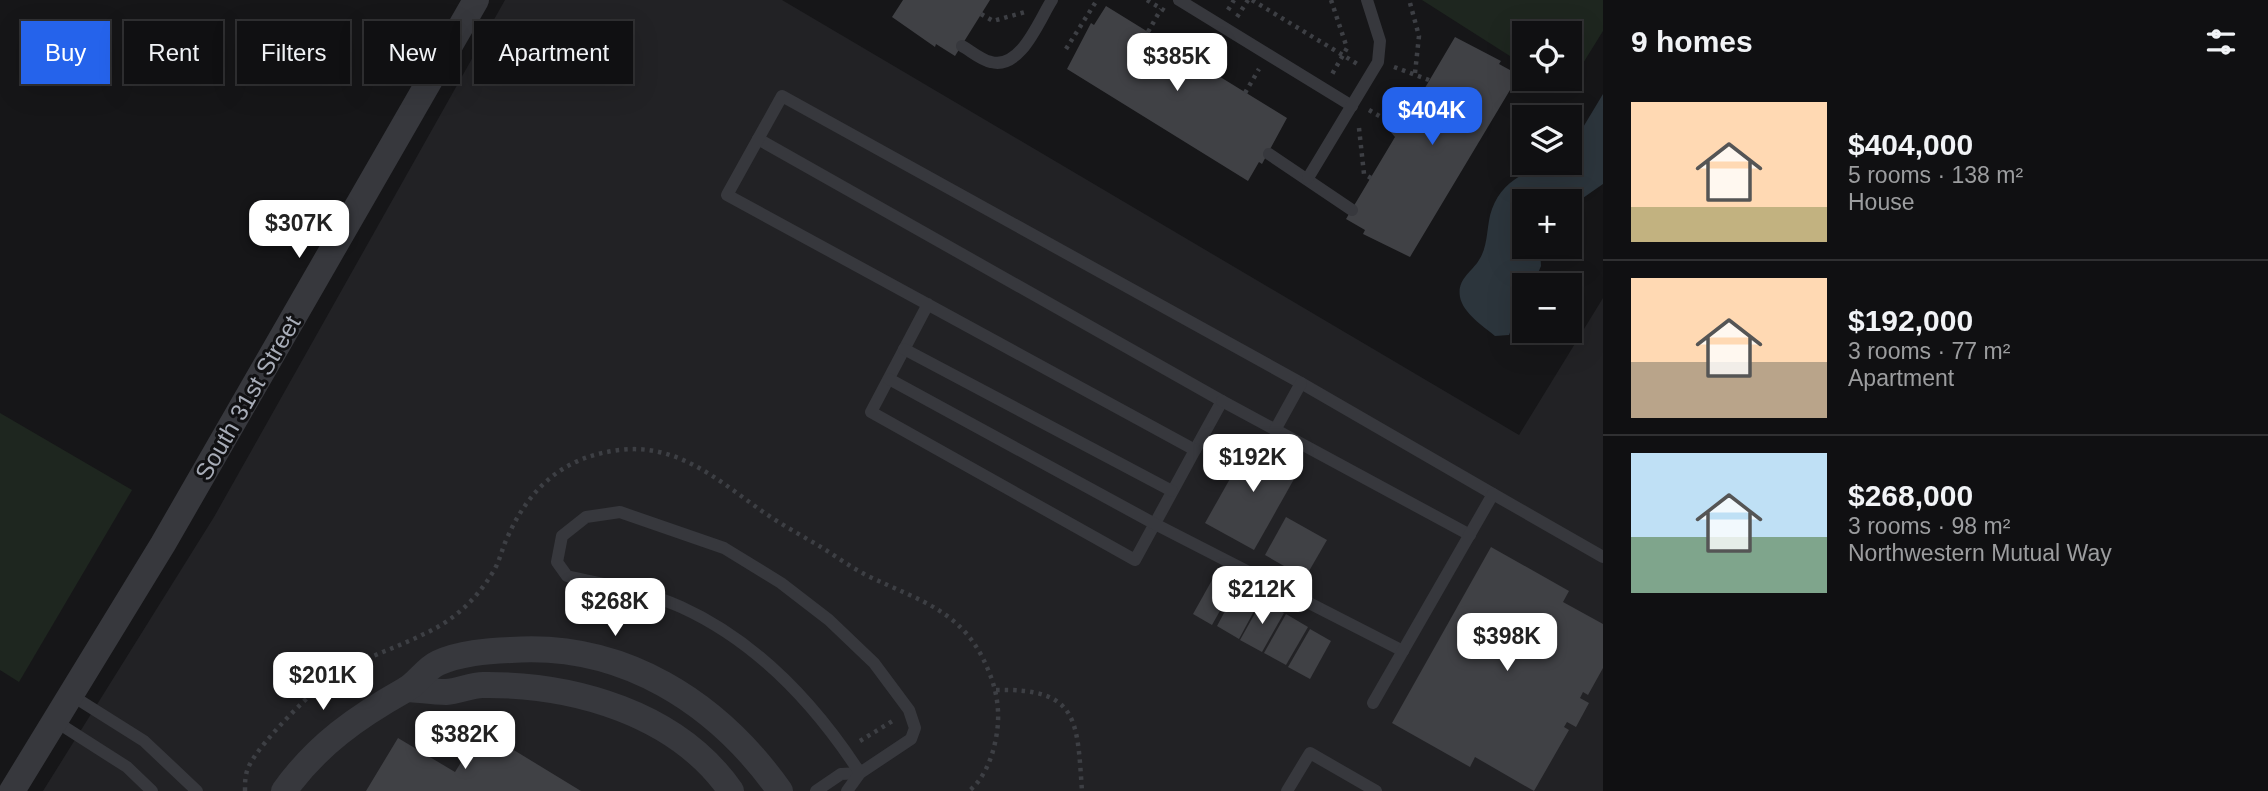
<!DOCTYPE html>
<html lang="en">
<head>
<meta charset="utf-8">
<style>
	body { margin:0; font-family:Helvetica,sans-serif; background:#1e1e20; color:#f1f3f6; height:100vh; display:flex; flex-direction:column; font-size:26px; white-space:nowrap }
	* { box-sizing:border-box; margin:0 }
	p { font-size:23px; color:#9c9d9f }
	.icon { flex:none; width:38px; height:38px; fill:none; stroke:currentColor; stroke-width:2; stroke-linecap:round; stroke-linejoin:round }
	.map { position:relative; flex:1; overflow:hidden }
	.panel { display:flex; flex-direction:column; background:#101012; width:665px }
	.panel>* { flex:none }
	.guide { position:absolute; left:21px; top:21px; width:665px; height:63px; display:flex; gap:14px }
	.buttons { position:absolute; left:1512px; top:21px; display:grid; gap:14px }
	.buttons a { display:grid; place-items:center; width:70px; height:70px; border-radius:0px; background:#101012; box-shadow:0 7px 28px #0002,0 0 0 2px #303032; font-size:35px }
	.price { position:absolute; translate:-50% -60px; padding:0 16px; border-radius:14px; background:#fff; color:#222; font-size:23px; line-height:46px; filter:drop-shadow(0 2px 4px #0008) }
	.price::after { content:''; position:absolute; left:50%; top:42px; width:21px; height:16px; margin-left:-10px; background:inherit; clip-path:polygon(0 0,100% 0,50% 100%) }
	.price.current { background:#2563eb; color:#fff }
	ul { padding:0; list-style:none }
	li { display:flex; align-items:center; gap:21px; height:175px; padding:0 28px }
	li+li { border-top:2px solid #303032 }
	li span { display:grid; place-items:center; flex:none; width:196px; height:140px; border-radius:0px; color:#555 }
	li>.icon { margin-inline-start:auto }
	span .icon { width:84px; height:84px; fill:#fffc; stroke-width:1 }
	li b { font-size:30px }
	h2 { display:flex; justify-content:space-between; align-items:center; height:84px; padding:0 28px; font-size:30px }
	.pill { padding:0 24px; border-radius:0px; background:#101012; box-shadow:0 7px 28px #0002,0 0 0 2px #303032; font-size:24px; line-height:63px }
	.pill.current { background:#2563eb; color:#fff }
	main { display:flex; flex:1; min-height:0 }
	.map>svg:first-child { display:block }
	.built { fill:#222225 }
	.green { fill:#1e261f }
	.water { fill:#2c353c }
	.building { fill:#404145 }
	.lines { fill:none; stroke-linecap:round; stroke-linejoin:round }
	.path { stroke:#3d3f44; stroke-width:4.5; stroke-dasharray:3.5 5; stroke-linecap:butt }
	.service { stroke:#37383d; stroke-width:12 }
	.minor { stroke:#37383d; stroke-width:26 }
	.labels { text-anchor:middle; stroke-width:6; stroke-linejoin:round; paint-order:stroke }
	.street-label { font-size:24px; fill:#a8adb8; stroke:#111113 }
</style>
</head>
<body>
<main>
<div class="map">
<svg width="1603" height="791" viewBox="0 0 1603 791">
	<rect width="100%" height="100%" fill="#161618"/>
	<polygon class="built" points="505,0 782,0 1519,435 1603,298 1603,791 43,791 214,517"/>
	<g class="green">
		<polygon points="1422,0 1603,0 1603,31 1572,81 1557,85 1547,79 1570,79 1570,33 1524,33 1524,65"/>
		<polygon points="0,413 132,490 19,682 0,670"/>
	</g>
	<path class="water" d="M1603,94V184L1570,207V201H1524V247H1540L1541,266L1533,285H1524V298L1509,335L1495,336C1483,326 1463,313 1460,297C1457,279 1471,273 1479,260C1489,245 1486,225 1492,209C1503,177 1539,163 1570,163V149Z"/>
	<g class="building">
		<polygon points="903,0 990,0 955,56 936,44 935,47 892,17"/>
		<polygon points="1106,6 1187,56 1195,51 1207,58 1204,67 1287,118 1262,164 1259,162 1248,181 1067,69 1091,23 1094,25"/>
		<polygon points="1455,37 1501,61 1499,64 1519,75 1410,257 1363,234 1365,230 1346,219 1395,137 1389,130 1397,117 1406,120"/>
		<polygon points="1253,438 1302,465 1254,550 1205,523"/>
		<polygon points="1286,517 1327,540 1305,578 1265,555"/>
		<polygon points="1491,547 1569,591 1563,602 1603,624 1603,668 1588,695 1583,692 1580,698 1589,703 1576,727 1567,722 1564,727 1569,730 1534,791 1475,757 1470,767 1392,723"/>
		<polygon points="1216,573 1235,584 1212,625 1193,614"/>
		<polygon points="1238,587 1260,600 1239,639 1217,626"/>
		<polygon points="1262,601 1284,613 1262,652 1240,640"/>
		<polygon points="1286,614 1308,627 1286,665 1264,653"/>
		<polygon points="1310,629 1331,641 1310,679 1288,667"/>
		<polygon points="481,730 581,791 366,791 398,738 455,772"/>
	</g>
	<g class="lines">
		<g class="path">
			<polyline points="1147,0 1165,11"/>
			<polyline points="1252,0 1359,65"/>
			<polyline points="1331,0 1347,48 1331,76"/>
			<polyline points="1410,3 1419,36 1415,73"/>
			<polyline points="1228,10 1234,0"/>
			<polyline points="981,14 993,21 1025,12"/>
			<polyline points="1237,17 1248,0"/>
			<polyline points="1148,32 1161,9"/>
			<polyline points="1066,49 1097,0"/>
			<polyline points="1201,55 1210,40"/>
			<polyline points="1394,67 1429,80"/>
			<polyline points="1245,93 1259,69"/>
			<polyline points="1369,110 1393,124"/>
			<polyline points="1359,128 1364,174 1371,178"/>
			<path d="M996,690C1079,688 1077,720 1082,791"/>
			<polyline points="860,741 894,720"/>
			<path d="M245,791C245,781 245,773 250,764C262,741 315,687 338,673C366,657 396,648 424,634C453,621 476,600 493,572C500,561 502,548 508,536C530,487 565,456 620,450C676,443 717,479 759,509C777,522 797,533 816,544C833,554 850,567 868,576C922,602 965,611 989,672C997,691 1000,712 997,732C994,753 986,777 969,791"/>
		</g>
		<g class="service">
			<polyline points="1179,0 1352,106"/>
			<path d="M962,46C971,51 981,60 991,62C1021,70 1039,20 1052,0"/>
			<polyline points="758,139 1222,401 1195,450"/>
			<polyline points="1269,154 1352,210"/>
			<polyline points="1308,178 1378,62 1380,41 1367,0"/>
			<polyline points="928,304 871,412 1135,560 1195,450 727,195 782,96 1301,383 1493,494"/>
			<polyline points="904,349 1172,491"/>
			<polyline points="889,379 1155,524 1403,651"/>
			<polyline points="1222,401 1470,535"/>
			<polyline points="1275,430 1301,383"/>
			<polyline points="71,695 144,741 197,791"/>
			<polyline points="1373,703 1493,494 1603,557"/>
			<polyline points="55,721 127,767 152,791"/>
			<polyline points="816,791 841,774 860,773"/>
			<path d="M847,791L860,773L911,739L915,728L909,710L874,663L829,620L781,583L724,548L620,512L586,517L562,536L557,562L567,576C605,585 645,591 681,607C758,642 815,704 860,773"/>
			<polyline points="1287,791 1310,753 1376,791"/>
		</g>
		<g class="minor">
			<path d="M409,689C421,690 434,692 446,692C459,691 471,685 483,685C573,684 677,713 731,791"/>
			<polyline points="12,791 163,544 476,0"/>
			<path d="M284,791C317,745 357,717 405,690C417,684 425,669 438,663C460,653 487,651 511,650C623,642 717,702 780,791"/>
		</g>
	</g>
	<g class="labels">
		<g class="street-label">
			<text transform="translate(248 398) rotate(-60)" y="8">South 31st Street</text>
		</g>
	</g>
</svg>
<div class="buttons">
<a><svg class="icon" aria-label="locate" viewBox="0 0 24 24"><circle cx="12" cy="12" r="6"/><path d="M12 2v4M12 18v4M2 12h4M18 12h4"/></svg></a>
<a><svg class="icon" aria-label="layers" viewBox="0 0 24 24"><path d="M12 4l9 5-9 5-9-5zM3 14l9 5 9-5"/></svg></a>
<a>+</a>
<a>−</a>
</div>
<b class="price" style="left:1177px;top:93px">$385K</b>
<b class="price current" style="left:1432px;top:147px">$404K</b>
<b class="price" style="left:299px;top:260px">$307K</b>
<b class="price" style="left:1253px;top:494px">$192K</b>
<b class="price" style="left:1262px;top:626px">$212K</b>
<b class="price" style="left:615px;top:638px">$268K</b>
<b class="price" style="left:1507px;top:673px">$398K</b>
<b class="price" style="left:323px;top:712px">$201K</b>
<b class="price" style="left:465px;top:771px">$382K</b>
<div class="guide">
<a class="pill current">Buy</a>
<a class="pill">Rent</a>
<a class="pill">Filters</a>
<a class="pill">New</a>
<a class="pill">Apartment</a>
</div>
</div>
<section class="panel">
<h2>9 homes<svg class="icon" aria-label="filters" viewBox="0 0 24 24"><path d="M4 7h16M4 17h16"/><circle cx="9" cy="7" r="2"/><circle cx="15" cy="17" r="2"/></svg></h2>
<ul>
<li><span style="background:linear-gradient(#ffd9b3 75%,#c2b280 0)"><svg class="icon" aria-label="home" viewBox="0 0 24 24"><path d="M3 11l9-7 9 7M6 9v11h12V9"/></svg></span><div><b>$404,000</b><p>5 rooms · 138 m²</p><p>House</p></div></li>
<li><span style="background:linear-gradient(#ffd9b3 60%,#b9a48a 0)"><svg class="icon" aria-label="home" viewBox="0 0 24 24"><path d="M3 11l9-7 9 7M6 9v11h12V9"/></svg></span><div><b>$192,000</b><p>3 rooms · 77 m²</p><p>Apartment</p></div></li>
<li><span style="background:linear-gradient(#bfe0f5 60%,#7fa58c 0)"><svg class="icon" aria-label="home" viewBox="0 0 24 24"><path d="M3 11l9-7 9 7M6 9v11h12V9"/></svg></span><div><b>$268,000</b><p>3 rooms · 98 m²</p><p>Northwestern Mutual Way</p></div></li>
</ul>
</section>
</main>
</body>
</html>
